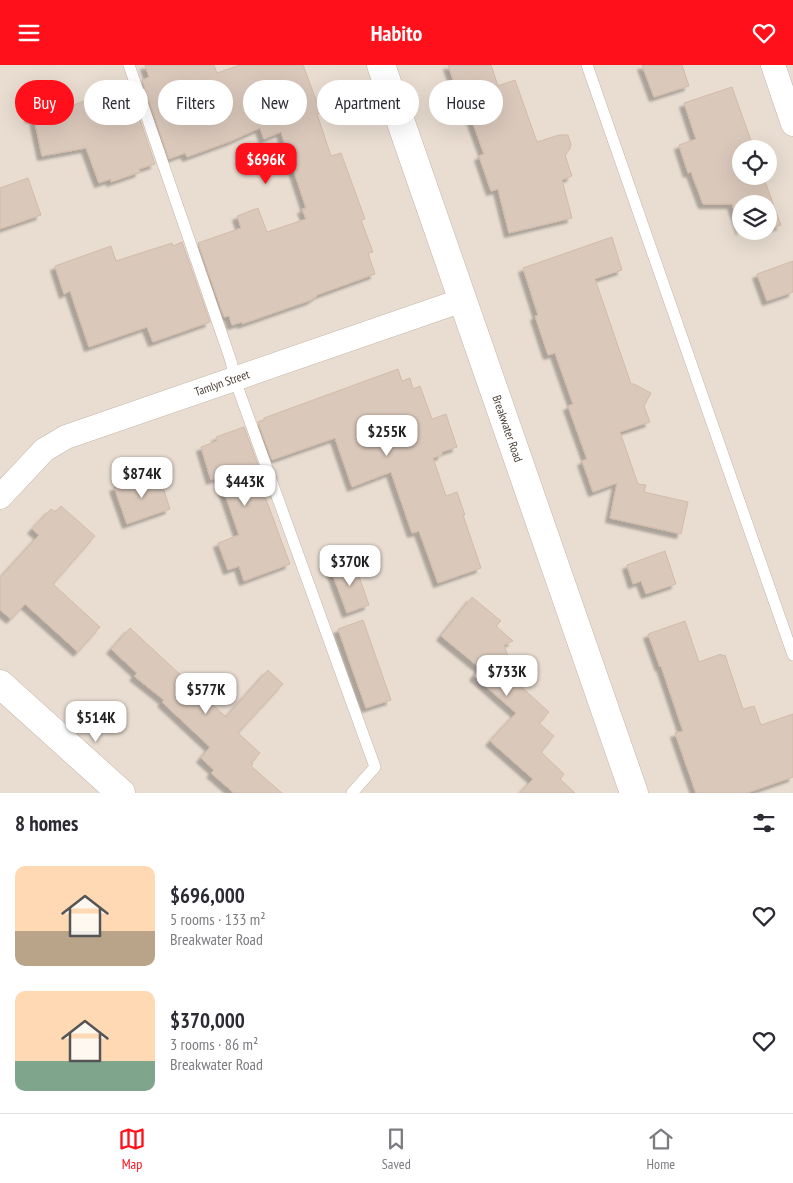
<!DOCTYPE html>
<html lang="en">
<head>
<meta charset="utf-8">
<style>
	body { margin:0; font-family:"PT Sans Narrow",sans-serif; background:#f7f7f7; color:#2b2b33; height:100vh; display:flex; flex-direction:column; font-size:19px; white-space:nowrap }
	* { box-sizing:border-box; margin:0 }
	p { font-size:16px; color:#7c7c81 }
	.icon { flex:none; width:28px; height:28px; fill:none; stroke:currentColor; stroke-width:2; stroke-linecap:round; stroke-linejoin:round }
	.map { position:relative; height:728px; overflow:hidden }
	.panel { display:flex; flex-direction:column; background:#fff; flex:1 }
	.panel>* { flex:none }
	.banner { position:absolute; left:15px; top:15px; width:500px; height:45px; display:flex; gap:10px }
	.buttons { position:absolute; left:732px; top:75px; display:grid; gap:10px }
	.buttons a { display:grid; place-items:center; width:45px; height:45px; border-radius:50%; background:#fff; box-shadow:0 5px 20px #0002; font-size:25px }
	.price { position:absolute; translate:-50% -42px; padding:0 11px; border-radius:10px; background:#fff; color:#222; font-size:16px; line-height:32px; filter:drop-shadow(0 1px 2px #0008) }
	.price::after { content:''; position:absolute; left:50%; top:30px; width:15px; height:11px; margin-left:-8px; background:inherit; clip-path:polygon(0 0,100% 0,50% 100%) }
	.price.current { background:#ff101a; color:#fff }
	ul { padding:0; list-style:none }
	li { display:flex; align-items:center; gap:15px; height:125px; padding:0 15px }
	li span { display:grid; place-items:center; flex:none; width:140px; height:100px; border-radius:10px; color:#555 }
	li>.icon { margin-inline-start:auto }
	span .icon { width:60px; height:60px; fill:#fffc; stroke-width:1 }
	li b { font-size:21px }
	h2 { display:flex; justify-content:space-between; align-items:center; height:60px; padding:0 15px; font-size:21px }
	.pill { padding:0 18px; border-radius:22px; background:#fff; box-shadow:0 5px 20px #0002; font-size:18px; line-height:45px }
	.pill.current { background:#ff101a; color:#fff }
	header { display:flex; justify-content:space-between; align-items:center; height:65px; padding:0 15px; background:#ff101a; color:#fff; font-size:22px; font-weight:600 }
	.dock { display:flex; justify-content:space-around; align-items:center; height:70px; border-top:1px solid #e1e1e2; background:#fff; font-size:14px; color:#7c7c81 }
	.dock a { display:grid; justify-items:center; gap:2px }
	.dock .current { color:#ff101a }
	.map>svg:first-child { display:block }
	.residential { fill:#e9ddd1; fill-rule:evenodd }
	.building { fill:#dac8bb; stroke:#d2bbaa; filter:url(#shadow) }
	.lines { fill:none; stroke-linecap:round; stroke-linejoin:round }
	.service-casing { stroke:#c3b5a8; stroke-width:12 }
	.minor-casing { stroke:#c3b5a8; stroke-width:25 }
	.tertiary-casing { stroke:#c3b5a8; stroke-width:29 }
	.service { stroke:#fff; stroke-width:11 }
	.minor { stroke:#fff; stroke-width:24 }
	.tertiary { stroke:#fff; stroke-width:28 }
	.labels { text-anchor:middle; stroke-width:5; stroke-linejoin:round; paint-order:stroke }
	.street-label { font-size:12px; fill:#473b33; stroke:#fff }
</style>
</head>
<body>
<header><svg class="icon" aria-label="menu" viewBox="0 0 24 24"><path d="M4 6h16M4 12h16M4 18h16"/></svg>Habito<svg class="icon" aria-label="heart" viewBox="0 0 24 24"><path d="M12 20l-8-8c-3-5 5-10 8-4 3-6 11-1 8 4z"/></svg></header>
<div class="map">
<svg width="793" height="728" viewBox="0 0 793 728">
	<defs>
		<filter id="shadow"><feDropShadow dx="-4.5" dy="4.5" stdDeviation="1" flood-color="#0004"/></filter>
	</defs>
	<rect width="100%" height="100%" fill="#f4ece4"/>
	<path class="residential" d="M0,0H793V728H0ZM741,84H769V111H741ZM741,139H769V166H741Z"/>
	<g class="building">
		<polygon points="145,0 214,0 217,8 240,0 303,0 321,48 317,49 331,91 341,88 365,154 361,155 373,187 368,188 375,209 317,230 317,231 311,235 242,259 242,257 232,260 229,251 224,252 198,178 241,163 237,151 258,143 267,167 306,154 302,144 306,143 281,67 264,74 260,63 231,76 187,92 185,88 169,94 142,15 149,12"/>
		<polygon points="448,0 491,0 498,21 515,15 537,77 559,70 568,70 571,79 570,84 565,90 572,111 562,115 572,153 509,168 498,124 491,126 479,91 484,89 461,25 457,26"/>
		<polygon points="642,0 682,0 689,21 654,32"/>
		<polygon points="128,20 155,99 139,104 140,107 111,117 111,114 99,118 86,83 42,91 34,53 30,54 26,34 62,27 65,43"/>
		<polygon points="732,22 754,84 741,84 741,111 763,111 781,160 769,164 769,139 741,139 741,166 732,139 703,139 691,107 688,108 679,80 696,74 684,38"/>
		<polygon points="28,113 41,150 0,164 0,123"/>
		<polygon points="612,172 622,205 595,214 631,319 634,319 651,328 644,341 650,357 620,367 638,419 646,420 644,427 688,437 681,469 610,453 617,418 593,427 582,396 587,394 568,341 573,339 555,288 548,290 535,251 538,250 523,203"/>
		<polygon points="182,177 210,257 153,277 147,262 89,282 70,226 64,229 55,201 111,181 116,196 172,178 173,181"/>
		<polygon points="793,196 793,227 767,236 757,209"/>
		<polygon points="398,304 402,316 410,313 413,324 420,321 432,354 446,349 457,382 442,387 442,390 433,393 446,431 457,427 465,450 463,450 481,503 438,518 419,466 412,468 391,407 352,422 335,373 272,395 258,357 264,355 264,353"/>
		<polygon points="244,362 258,400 263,417 260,418 290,499 244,516 239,501 228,505 218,478 239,470 219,412 211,415 201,382 217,376 216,372"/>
		<polygon points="159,410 170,444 127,459 114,422 135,415 136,418"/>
		<polygon points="61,441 95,471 53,519 100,562 78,587 25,539 11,554 0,545 0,513 39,470 32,464 51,444 55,447"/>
		<polygon points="665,486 676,519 646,529 641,516 633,519 627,500"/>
		<polygon points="354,497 369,540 347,548 331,505"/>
		<polygon points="472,532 501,556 496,561 513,576 504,580 517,618 549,647 539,658 554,671 541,687 564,709 560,714 575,728 520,728 533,714 490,676 516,648 474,611 480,603 441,571"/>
		<polygon points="363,555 391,635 366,643 338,564"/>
		<polygon points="685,556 699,597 721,589 722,591 725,590 743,644 754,641 761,660 793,649 793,712 747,728 696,728 675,668 683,666 661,601 660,602 648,569"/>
		<polygon points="130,563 226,652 268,605 283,619 238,668 260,688 251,698 253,699 251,701 282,728 234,728 211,708 214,705 201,693 210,682 162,637 164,635 134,611 137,608 111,584"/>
	</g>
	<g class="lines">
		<defs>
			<g id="service">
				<polyline points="129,0 231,296 235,315 375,702 352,728"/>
				<polyline points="587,0 793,590"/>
			</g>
			<g id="minor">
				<polyline points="773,0 793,59"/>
				<path id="s1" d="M0,432L44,385L66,372L463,235"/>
			</g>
			<g id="tertiary">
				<path id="s2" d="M381,0L634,728"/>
				<polyline points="0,619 121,728"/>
			</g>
		</defs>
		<use href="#service" class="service-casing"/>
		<use href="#minor" class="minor-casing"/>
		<use href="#tertiary" class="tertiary-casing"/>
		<use href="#service" class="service"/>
		<use href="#minor" class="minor"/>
		<use href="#tertiary" class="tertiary"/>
	</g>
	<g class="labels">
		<g class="street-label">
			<text dy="4" stroke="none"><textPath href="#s1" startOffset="255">Tamlyn Street</textPath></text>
			<text dy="4" stroke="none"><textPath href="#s2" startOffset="385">Breakwater Road</textPath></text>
		</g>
	</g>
</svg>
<div class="buttons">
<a><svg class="icon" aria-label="locate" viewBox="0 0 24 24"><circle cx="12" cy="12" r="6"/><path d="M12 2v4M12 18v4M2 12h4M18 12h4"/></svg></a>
<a><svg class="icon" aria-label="layers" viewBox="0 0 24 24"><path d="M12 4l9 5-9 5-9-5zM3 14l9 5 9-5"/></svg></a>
</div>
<b class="price current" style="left:266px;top:120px">$696K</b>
<b class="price" style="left:387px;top:392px">$255K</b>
<b class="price" style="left:142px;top:434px">$874K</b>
<b class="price" style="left:245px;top:442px">$443K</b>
<b class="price" style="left:350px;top:522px">$370K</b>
<b class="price" style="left:507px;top:632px">$733K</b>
<b class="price" style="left:206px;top:650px">$577K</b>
<b class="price" style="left:96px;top:678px">$514K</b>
<div class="banner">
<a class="pill current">Buy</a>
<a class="pill">Rent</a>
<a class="pill">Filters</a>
<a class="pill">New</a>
<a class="pill">Apartment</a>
<a class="pill">House</a>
</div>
</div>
<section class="panel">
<h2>8 homes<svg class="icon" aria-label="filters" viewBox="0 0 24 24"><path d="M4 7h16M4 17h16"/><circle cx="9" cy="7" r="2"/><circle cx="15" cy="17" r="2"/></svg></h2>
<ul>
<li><span style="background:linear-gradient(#ffd9b3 65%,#b9a48a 0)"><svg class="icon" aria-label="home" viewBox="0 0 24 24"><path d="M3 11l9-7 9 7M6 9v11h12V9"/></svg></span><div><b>$696,000</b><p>5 rooms · 133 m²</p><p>Breakwater Road</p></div><svg class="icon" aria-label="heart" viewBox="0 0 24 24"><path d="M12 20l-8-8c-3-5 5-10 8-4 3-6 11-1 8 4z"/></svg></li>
<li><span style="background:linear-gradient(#ffd9b3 70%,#7fa58c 0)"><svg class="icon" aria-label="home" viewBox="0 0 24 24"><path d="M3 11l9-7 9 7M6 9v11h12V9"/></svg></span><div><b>$370,000</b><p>3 rooms · 86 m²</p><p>Breakwater Road</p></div><svg class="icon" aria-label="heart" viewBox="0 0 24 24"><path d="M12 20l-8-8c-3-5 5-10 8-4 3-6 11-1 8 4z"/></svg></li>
</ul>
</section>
<nav class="dock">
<a class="current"><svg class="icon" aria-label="map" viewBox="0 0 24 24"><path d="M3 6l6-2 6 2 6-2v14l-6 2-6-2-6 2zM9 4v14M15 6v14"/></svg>Map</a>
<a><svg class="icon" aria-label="saved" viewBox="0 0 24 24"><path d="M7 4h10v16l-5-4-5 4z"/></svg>Saved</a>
<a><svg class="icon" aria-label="home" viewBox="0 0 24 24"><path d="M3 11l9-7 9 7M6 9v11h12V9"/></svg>Home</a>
</nav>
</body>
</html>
